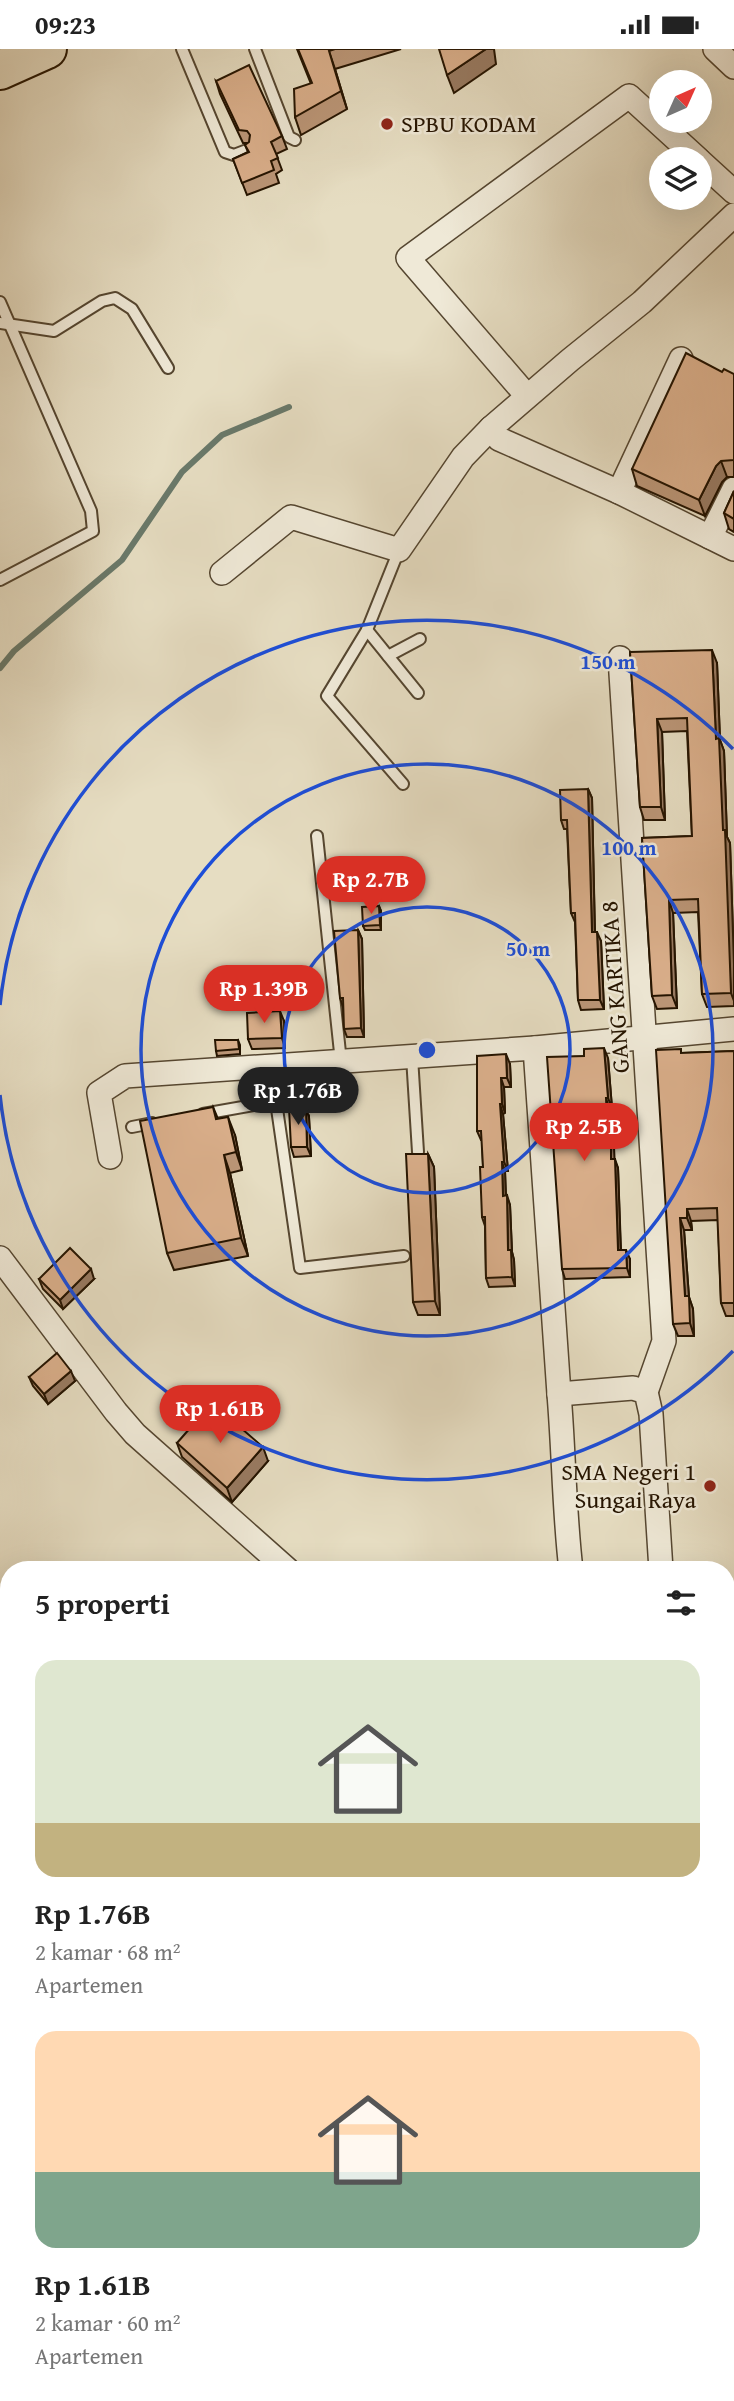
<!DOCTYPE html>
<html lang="id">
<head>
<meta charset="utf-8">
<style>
	body { margin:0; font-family:"Gentium Book Plus",serif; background:#f6f6f6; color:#222; height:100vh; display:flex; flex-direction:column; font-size:26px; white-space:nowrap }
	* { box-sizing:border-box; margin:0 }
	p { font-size:23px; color:#767676 }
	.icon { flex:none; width:38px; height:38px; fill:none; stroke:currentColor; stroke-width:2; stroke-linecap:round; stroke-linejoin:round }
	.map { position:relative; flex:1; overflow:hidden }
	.details { position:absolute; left:0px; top:1512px; width:735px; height:840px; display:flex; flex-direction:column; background:#fff; border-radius:28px 28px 0 0; box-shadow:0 7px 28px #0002 }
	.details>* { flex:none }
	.needle { width:46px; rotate:45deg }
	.controls { position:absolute; left:649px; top:21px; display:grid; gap:14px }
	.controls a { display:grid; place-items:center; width:63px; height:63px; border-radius:50%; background:#fff; box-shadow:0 7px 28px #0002; font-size:35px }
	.price { position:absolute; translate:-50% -60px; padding:0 16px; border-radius:24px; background:#d93025; color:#fff; font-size:23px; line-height:46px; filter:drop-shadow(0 2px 4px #0008) }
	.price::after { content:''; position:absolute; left:50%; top:42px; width:21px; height:16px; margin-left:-10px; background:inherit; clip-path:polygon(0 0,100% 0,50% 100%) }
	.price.active { background:#222; color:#fff }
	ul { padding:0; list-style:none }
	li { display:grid; align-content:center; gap:14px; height:371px; padding:0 35px }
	li span { display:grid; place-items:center; height:217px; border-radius:21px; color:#555 }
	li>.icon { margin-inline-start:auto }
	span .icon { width:126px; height:126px; fill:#fffc; stroke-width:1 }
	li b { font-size:30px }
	h2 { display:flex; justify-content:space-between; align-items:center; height:84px; padding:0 35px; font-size:30px }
	.status { display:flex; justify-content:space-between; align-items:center; height:49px; padding:0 35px; background:#fff; direction:ltr }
	.status svg { height:19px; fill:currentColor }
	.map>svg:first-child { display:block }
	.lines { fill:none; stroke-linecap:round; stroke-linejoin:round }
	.stream { stroke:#69796a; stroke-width:6 }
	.lane-casing { stroke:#554630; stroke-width:14 }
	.street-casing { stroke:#554630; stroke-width:26 }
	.highway-casing { stroke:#251400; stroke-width:42 }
	.lane { stroke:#efe9d7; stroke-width:10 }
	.street { stroke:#efe9d7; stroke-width:23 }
	.highway { stroke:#e6ddc2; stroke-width:38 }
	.wall { fill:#bb9677; stroke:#251400; stroke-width:2 }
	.shaded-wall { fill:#987a61; stroke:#251400; stroke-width:2 }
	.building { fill:#d9ae8a; stroke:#251400; stroke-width:2 }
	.ring { fill:none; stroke:#1d4ed8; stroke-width:3.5 }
	.poi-dot { fill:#8f2418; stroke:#efe9d7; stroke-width:2.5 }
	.labels { text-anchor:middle; stroke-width:5; stroke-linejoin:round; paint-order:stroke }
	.poi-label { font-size:24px; fill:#251400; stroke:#efe9d7; text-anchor:start }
	.street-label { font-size:24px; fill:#251400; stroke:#efe9d7 }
	.centre { fill:#1d4ed8; stroke:#efe9d7; stroke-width:3.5 }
	.ring-label { font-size:21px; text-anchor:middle; font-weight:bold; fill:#1d4ed8; stroke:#efe9d7; stroke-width:5; stroke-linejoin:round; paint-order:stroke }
</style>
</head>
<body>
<div class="status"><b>09:23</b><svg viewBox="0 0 49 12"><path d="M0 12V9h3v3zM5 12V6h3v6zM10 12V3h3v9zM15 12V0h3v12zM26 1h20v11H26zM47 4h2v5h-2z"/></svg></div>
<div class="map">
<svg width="734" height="2352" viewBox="0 0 734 2352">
	<rect width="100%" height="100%" fill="#e6ddc2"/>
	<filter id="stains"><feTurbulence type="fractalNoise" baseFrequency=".00286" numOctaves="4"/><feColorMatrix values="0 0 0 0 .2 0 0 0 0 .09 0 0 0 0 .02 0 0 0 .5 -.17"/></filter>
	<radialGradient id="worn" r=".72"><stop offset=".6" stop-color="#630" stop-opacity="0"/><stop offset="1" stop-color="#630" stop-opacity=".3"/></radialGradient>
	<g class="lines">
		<polyline class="stream" points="0,619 14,602 122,511 182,423 222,386 289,358"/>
		<defs>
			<g id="lane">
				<polyline points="182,0 225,103 234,106 247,101"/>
				<polyline points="255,0 289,88 295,91"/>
				<polyline points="0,253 91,462 93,482 0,531"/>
				<polyline points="0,274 54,282 102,252 115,249 132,260 168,319"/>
				<polyline points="399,501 367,581 327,647 403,735"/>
				<polyline points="367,581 418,644"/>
				<polyline points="388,607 420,590"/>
				<polyline points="317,787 341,1013"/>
				<polyline points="412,1008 418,1103"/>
				<polyline points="271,1018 300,1219 404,1207"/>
				<polyline points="203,1065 276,1052"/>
				<polyline points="132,1078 152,1074"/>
			</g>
			<g id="street">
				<polyline points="715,0 734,18"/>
				<polyline points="700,112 734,143"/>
				<polyline points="734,166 642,253 570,311 491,379 499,390 619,443 734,500"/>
				<polyline points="527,347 408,209 629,47 698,110"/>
				<polyline points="619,443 681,310"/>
				<polyline points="710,488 734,440"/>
				<polyline points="222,524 291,468 399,501 463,408 491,379"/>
				<polyline points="620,609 664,1292 646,1343"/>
				<polyline points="110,1108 99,1044 125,1027 535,999"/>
				<polyline points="0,1209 116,1363 135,1385 288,1521"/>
				<polyline points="559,1345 633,1339 646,1343 651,1365 661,1521"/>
				<path d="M571,1521C564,1462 564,1404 559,1345C551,1230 543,1115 535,999L734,980"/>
				<polyline points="726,1615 734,1614"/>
				<polyline points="726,1749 734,1755"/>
				<polyline points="726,1974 734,1981"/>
				<polyline points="726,2137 734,2137"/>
				<polyline points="125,2343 142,2352"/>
				<polyline points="519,2343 543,2352"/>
				<polyline points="76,2352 80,2343"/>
			</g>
			<polyline id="highway" points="0,21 47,0"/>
		</defs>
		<use href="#lane" class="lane-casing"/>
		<use href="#street" class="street-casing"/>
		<use href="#highway" class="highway-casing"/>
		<use href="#lane" class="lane"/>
		<use href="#street" class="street"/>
		<use href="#highway" class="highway"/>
	</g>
	<g class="wall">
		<polygon points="297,0 401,0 335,20 347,60 301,86 295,68 311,35"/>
		<polygon points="216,32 282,87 287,100 276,105 282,121 276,125 279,134 247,146 233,110 248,103 245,96 247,94 243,94 220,45"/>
		<polygon points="734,325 734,428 727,428 722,433 705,467 637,437 632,420"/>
		<polygon points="734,442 734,483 729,480 724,464"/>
		<polygon points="630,603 717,614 720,691 724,702 727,788 730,794 734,915 734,957 707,958 702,945 698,863 673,864 677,959 657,960 652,947 642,789 692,787 687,682 662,683 665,771 644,771 640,758"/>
		<polygon points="588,740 592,749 595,883 601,892 604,960 581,961 578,951 575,873 571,864 567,780 564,780 561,771"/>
		<polygon points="379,857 381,862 381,881 365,881 363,877"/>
		<polygon points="358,881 362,890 364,988 347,988 344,980 343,958 340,949"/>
		<polygon points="284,972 285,999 252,1000 248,990"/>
		<polygon points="238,991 240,996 240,1005 217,1007 216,1002"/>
		<polygon points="734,1002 734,1267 726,1267 721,1254 718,1171 691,1172 692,1181 684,1181 689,1248 693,1260 694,1287 678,1287 673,1275 682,1004"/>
		<polygon points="477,1007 510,1015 511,1038 504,1038 505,1064 503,1065 508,1122 505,1122 506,1146 510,1156 512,1203 514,1211 515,1237 489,1238 486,1229 485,1177 482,1168 483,1118 482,1091 481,1091 477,1082"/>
		<polygon points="608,1009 612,1059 609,1059 611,1088 614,1098 614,1110 618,1119 621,1201 630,1210 630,1228 565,1230 562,1220"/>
		<polygon points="213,1058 218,1070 235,1086 242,1121 230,1124 248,1207 174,1221 167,1204"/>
		<polygon points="309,1068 311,1107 294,1108 291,1098"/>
		<polygon points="428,1105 434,1118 440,1266 418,1266 413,1253"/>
		<polygon points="39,1230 94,1230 63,1260 43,1240"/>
		<polygon points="29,1328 75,1332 48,1355 33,1337"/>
		<polygon points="177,1394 268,1412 232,1453 182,1408"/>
		<polygon points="734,2140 734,2214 726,2213 726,2141"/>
	</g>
	<g class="shaded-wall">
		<polygon points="486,0 494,0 496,15 454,44 447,26"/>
		<polygon points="329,2 335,20 347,60 341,42"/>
		<polygon points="721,412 727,428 722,433 705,467 699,451 716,417"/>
		<polygon points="712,601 717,614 720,691 724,702 727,788 730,794 734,915 734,952 731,944 716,690"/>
		<polygon points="657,670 662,683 665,771 661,758"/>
		<polygon points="588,740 592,749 595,892 592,883"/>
		<polygon points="669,851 673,864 677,959 672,946"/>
		<polygon points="379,857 381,862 381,881 380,876"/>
		<polygon points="358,881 362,890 364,988 361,979"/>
		<polygon points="597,883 601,892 604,960 600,951"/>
		<polygon points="280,962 284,972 285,999 282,989"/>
		<polygon points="604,999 608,1009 612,1059 608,1049"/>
		<polygon points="506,1005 510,1015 511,1038 507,1029"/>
		<polygon points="501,1029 504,1038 505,1064 502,1055"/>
		<polygon points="606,1049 609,1059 611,1088 614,1098 615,1120 611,1110 608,1089"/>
		<polygon points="500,1055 503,1065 508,1122 504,1113"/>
		<polygon points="306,1059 309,1068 311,1107 307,1098"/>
		<polygon points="228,1068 235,1086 242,1121 236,1103"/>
		<polygon points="428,1105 434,1118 440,1266 435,1252"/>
		<polygon points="224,1106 230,1124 248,1207 241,1189"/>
		<polygon points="615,1110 618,1119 621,1211 618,1201"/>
		<polygon points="502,1113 505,1122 506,1156 503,1147"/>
		<polygon points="507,1146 510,1156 512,1203 514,1211 515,1237 512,1228 508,1201"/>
		<polygon points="687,1160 691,1172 692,1181 687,1169"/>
		<polygon points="680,1169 684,1181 689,1248 693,1260 694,1287 690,1274 685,1247"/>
		<polygon points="626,1201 630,1210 630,1228 627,1219"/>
		<polygon points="91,1220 94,1230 63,1260 60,1251"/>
		<polygon points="71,1322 75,1332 48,1355 44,1345"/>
		<polygon points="263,1398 268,1412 232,1453 227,1439"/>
	</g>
	<g class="building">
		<polygon points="298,0 335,0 329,2 341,42 295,68 294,40 312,34"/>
		<polygon points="439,0 486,0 447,26"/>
		<polygon points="249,16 282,87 271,93 278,109 271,112 274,121 242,134 233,110 249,103 245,96 249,93 250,86 247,82 239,81 216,32"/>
		<polygon points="686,304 722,323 724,320 734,325 734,411 721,412 716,417 699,451 632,420"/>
		<polygon points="734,442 734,470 724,464"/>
		<polygon points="712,601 716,690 719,689 723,781 725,781 731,944 702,945 698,850 669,851 672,946 652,947 642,789 692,787 687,669 657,670 661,758 640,758 630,603"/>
		<polygon points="588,740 592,883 597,883 600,951 578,951 575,864 571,864 567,771 561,771 560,741"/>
		<polygon points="379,857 380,876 363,877 362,858"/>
		<polygon points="358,881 361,979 344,980 343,949 340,949 334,882"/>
		<polygon points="280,962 282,989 248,990 247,964"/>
		<polygon points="215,991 238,991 239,1000 216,1002"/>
		<polygon points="604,999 608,1049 606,1049 608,1089 611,1088 611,1110 615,1110 618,1201 626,1201 627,1219 562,1220 547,1008 584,1007 584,1000"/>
		<polygon points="681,1000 681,1004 734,1002 734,1254 721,1254 717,1159 687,1160 687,1169 680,1169 685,1247 689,1247 690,1274 673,1275 656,1001"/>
		<polygon points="506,1005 507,1029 501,1029 502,1055 500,1055 504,1113 502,1113 503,1147 507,1146 508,1201 511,1201 512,1228 486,1229 485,1168 482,1168 480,1118 483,1118 481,1082 477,1082 477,1007"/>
		<polygon points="213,1058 216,1070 228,1068 236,1103 224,1106 241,1189 167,1204 140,1072"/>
		<polygon points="289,1059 306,1059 307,1098 291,1098"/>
		<polygon points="406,1105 428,1105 435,1252 413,1253"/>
		<polygon points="70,1199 91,1220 60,1251 39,1230"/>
		<polygon points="57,1304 71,1322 44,1345 29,1328"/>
		<polygon points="212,1354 263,1398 227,1439 177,1394"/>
		<polygon points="734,2140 734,2198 726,2197 726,2141"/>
		<polygon points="726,2324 734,2328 734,2352 672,2352 674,2343 726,2343"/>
		<polygon points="104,2343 108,2343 123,2352 101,2352"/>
	</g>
	<g class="ring">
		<circle cx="427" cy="1001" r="143"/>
		<circle cx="427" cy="1001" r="286"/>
		<path d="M733 1302A429 429 0 0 1 0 1046M0 956A429 429 0 0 1 733 700"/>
	</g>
	<g class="poi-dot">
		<circle cx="387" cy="75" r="7"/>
		<circle cx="710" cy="1437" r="7"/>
	</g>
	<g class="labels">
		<g class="poi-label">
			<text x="401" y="83">SPBU KODAM</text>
			<text x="696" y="1431" text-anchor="end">SMA Negeri 1<tspan x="696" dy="28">Sungai Raya</tspan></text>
		</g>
		<g class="street-label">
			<text transform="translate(615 938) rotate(-94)" y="8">GANG KARTIKA 8</text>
		</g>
	</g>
	<circle cx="427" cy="1001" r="10" class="centre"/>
	<g class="ring-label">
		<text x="608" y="620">150 m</text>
		<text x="629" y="806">100 m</text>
		<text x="528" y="907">50 m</text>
	</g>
	<rect width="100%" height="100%" filter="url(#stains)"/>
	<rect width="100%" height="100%" fill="url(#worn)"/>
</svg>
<div class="controls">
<a><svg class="needle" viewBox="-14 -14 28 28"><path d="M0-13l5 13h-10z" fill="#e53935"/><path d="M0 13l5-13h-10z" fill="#767676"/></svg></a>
<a><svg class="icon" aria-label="layers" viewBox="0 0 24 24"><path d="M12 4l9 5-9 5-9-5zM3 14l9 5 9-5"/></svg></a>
</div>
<b class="price" style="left:371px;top:867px">Rp 2.7B</b>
<b class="price" style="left:264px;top:976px">Rp 1.39B</b>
<b class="price active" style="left:298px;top:1078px">Rp 1.76B</b>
<b class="price" style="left:584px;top:1114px">Rp 2.5B</b>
<b class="price" style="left:220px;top:1396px">Rp 1.61B</b>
<section class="details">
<h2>5 properti<svg class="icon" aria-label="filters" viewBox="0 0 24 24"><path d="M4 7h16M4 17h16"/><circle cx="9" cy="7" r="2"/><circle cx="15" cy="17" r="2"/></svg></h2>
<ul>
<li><span style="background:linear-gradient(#dfe7d0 75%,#c2b280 0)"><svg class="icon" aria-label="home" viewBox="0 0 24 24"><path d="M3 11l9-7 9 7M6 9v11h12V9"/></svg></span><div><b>Rp 1.76B</b><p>2 kamar · 68 m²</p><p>Apartemen</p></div></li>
<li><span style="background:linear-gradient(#ffd9b3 65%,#7fa58c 0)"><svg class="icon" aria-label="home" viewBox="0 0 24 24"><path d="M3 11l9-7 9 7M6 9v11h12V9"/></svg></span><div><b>Rp 1.61B</b><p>2 kamar · 60 m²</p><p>Apartemen</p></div></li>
</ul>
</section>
</div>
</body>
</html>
